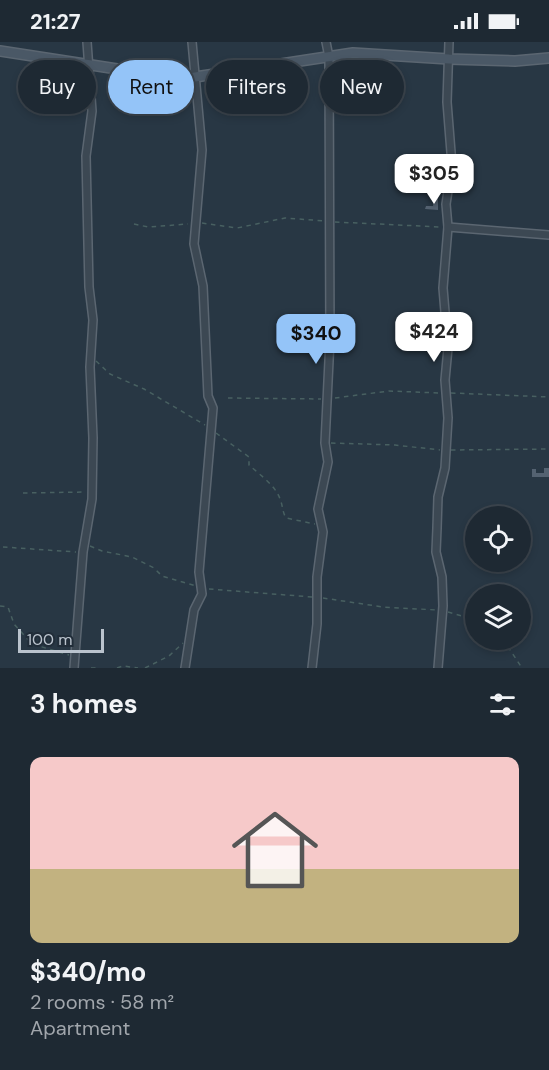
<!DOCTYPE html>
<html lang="en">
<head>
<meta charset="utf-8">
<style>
	body { margin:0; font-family:"DM Sans",sans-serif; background:#2b353f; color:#f1f3f6; height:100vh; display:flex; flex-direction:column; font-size:22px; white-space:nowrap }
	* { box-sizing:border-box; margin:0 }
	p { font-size:20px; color:#a1a6ac }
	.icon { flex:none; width:33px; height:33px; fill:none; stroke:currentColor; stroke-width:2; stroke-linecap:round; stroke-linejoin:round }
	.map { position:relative; height:626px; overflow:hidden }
	.panel { display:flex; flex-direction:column; background:#1e2933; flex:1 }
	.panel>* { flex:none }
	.top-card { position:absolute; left:18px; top:18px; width:513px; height:54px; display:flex; gap:12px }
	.tools { position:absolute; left:465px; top:464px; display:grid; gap:12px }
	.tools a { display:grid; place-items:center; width:66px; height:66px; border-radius:50%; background:#1e2933; box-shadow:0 3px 9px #0003,0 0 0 2px #3c454e; font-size:30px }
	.scale { position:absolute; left:18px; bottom:15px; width:86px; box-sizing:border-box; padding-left:6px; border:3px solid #bac3cd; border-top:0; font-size:16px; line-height:21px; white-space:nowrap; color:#bac3cd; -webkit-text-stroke:4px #212d39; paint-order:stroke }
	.price { position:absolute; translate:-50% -51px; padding:0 14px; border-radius:12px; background:#fff; color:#222; font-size:20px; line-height:39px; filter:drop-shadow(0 2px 3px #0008) }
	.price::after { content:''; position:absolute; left:50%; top:36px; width:18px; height:14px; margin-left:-9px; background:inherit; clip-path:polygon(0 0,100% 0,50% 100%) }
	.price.selected { background:#94c4f8; color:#111 }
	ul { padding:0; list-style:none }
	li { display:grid; align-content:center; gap:12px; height:318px; padding:0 30px }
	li+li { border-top:2px solid #3c454e }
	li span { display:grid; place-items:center; height:186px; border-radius:12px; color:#555 }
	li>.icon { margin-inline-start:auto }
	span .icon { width:108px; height:108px; fill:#fffc; stroke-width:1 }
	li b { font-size:26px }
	h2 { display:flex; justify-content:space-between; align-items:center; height:72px; padding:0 30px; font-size:26px }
	.pill { padding:0 21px; border-radius:27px; background:#1e2933; box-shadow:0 3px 9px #0003,0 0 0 2px #3c454e; font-size:21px; line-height:54px }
	.pill.selected { background:#94c4f8; color:#111 }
	.status { display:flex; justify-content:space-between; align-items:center; height:42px; padding:0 30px; background:#1e2933; direction:ltr }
	.status svg { height:16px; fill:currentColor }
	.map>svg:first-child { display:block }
	.building { fill:#546271 }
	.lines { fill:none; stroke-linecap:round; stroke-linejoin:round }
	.street-casing { stroke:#5b6671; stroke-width:10 }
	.secondary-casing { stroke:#5b6671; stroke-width:12 }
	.path { stroke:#486061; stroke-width:1.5; stroke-dasharray:4.5 4.5; stroke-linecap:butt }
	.street { stroke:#3c4853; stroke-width:7 }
	.secondary { stroke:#4a5866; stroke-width:9 }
</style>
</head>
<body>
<div class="status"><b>21:27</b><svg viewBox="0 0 49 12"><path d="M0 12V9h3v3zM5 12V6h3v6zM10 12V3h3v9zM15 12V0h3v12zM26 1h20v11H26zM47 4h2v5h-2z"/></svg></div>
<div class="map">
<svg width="549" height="626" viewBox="0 0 549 626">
	<rect width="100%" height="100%" fill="#283744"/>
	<g class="building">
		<polygon points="434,156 438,156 438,168 425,167 426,164 433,164"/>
		<polygon points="544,426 549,426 549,435 532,435 532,427 536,427 536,431 544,431"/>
	</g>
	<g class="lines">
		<defs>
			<g id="street">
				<polyline points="448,185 549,193"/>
				<polyline points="74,626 83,510 92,457 93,396 90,325 93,278 89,245 86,114 92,69 87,0"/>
				<polyline points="185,626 194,568 202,552 199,530 213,366 208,354 203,244 194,202 202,108 192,0"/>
				<polyline points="312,626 317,582 317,535 323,490 318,467 328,420 325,401 330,298 329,15 326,0"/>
				<polyline points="438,626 443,564 442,535 436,510 437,486 438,455 445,426 448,376 445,338 448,306 443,246 448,185 446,162 452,123 447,60 449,0"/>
			</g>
			<polyline id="secondary" points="0,9 182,37 353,11 449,17 515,19 549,16"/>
		</defs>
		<use href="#street" class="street-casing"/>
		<use href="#secondary" class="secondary-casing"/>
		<g class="path">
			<polyline points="335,180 441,185"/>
			<polyline points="202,181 237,186 285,176 325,179"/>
			<polyline points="134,182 148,185 188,182"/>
			<polyline points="96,319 110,332 144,347 205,383"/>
			<polyline points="451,351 549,355"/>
			<polyline points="228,356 321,357"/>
			<polyline points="335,356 389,349 440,351"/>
			<path d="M216,391L249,415V423C259,432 276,444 280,457C283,464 282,469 286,476L315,482"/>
			<polyline points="331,401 395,403 440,408"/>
			<polyline points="451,408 549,407"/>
			<polyline points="23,451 85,450"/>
			<polyline points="90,504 102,509 132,515 154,526 162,534 196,544"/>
			<polyline points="3,505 76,510"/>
			<polyline points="209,547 312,555"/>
			<polyline points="323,556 383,565 437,568"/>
			<polyline points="0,564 8,565 14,582 32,602 69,613"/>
			<polyline points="448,570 476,578"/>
			<polyline points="503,597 522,626"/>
			<polyline points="91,626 96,626"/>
			<polyline points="117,626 123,624 138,626"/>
			<polyline points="145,626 169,614 183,601"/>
		</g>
		<use href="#street" class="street"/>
		<use href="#secondary" class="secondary"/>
	</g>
</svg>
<div class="tools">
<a><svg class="icon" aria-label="locate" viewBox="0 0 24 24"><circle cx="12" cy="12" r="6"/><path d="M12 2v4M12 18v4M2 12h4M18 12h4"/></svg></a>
<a><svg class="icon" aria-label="layers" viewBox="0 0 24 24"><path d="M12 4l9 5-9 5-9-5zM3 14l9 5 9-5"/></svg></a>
</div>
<div class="scale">100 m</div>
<b class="price" style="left:434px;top:163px">$305</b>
<b class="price" style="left:434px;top:321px">$424</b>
<b class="price selected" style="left:316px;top:323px">$340</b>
<div class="top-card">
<a class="pill">Buy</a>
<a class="pill selected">Rent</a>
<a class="pill">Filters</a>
<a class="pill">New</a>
</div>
</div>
<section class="panel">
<h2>3 homes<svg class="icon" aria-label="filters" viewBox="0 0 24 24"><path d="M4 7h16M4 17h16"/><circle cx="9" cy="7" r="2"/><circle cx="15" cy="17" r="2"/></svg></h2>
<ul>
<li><span style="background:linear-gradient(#f6c9c9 60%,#c2b280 0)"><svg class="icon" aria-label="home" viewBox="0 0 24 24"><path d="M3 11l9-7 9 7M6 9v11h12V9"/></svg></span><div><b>$340/mo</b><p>2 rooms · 58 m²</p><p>Apartment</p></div></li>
</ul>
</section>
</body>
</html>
